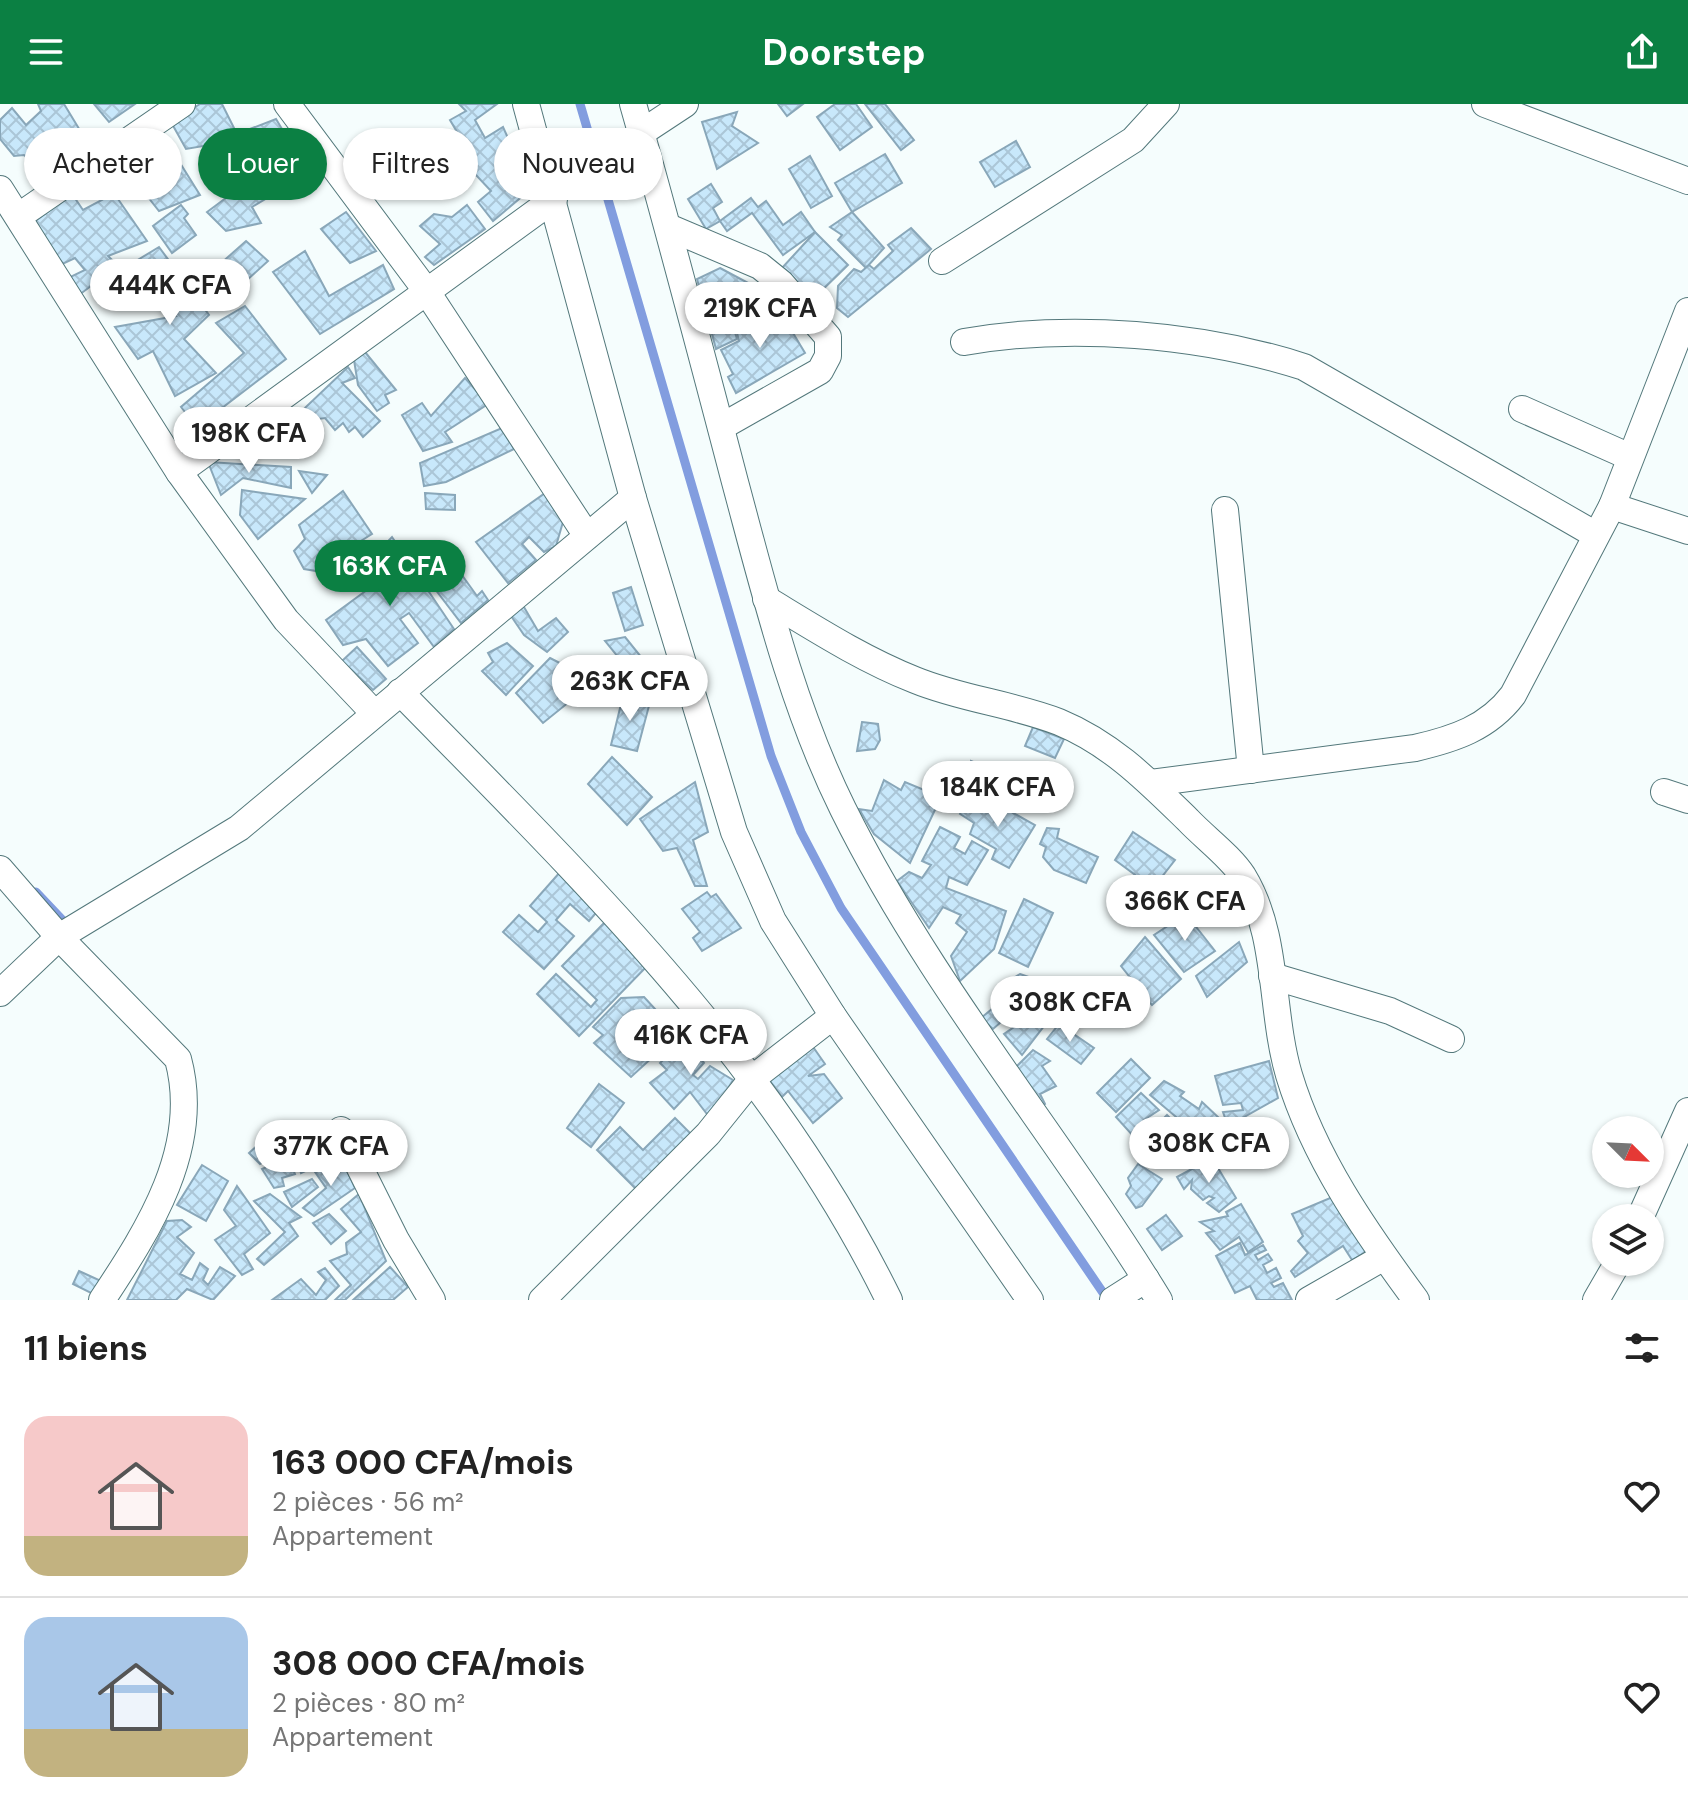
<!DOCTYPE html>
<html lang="fr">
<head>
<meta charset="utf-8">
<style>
	body { margin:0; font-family:"DM Sans",sans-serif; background:#f2f2f2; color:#222; height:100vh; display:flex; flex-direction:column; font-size:30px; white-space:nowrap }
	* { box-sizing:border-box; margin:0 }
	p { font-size:26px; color:#767676 }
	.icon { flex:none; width:44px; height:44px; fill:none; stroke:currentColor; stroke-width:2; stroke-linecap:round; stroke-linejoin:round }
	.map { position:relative; height:1196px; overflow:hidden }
	.side { display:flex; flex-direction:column; background:#fff; flex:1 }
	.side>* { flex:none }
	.hud { position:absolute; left:24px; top:24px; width:800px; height:72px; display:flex; gap:16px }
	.needle { width:52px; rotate:114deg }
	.fabs { position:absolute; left:1592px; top:1012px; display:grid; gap:16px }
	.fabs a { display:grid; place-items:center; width:72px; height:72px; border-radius:50%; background:#fff; box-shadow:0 2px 6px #0004; font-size:40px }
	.price { position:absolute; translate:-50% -68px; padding:0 18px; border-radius:28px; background:#fff; color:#222; font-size:26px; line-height:52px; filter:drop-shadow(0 2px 4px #0008) }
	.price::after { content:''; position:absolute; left:50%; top:48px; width:24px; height:18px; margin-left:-12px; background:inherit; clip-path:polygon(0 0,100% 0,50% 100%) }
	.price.on { background:#0b8043; color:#fff }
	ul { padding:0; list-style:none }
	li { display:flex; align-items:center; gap:24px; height:200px; padding:0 24px }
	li+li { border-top:2px solid #e0e0e0 }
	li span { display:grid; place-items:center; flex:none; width:224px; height:160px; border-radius:24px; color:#555 }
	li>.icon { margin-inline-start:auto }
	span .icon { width:96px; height:96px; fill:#fffc; stroke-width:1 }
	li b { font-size:34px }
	h2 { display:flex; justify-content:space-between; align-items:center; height:96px; padding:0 24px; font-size:34px }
	.chip { padding:0 28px; border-radius:36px; background:#fff; box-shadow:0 2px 6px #0004; font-size:28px; line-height:72px }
	.chip.on { background:#0b8043; color:#fff }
	header { display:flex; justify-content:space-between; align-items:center; height:104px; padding:0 24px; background:#0b8043; color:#fff; font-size:36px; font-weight:700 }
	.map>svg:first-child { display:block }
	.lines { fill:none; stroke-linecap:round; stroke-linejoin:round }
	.stream { stroke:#829ddf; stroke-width:9 }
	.building { fill:url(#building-cross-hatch); stroke:#89a7b9; stroke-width:2 }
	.minor-casing { stroke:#53787b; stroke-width:28 }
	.minor { stroke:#fff; stroke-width:26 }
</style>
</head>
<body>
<header><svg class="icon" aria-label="menu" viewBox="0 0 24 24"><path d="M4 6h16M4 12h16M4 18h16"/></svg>Doorstep<svg class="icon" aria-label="share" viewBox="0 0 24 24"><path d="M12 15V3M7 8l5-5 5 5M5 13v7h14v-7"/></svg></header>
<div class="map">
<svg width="1688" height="1196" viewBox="0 0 1688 1196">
	<defs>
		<pattern id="building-cross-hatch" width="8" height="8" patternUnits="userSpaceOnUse" patternTransform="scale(2)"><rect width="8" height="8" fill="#c8e8fb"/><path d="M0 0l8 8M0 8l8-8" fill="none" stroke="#abc6d7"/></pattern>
	</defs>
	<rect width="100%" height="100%" fill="#f5fdfd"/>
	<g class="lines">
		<g class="stream">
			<polyline points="580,0 771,652 801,728 841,804 1108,1196"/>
			<polyline points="36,788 70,824"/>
		</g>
	</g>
	<g class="building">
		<polygon points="38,0 64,0 81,28 38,65 24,51 14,52 0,35 0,16 12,4 26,21 41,7"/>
		<polygon points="94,0 135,0 109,18"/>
		<polygon points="200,0 222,0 237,30 276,15 288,35 227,77 209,41 186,45 171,18"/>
		<polygon points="459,0 497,0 475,16 485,34 503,23 531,85 493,117 478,98 491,87 476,71 466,77 442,46 460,33 450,16 466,7"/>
		<polygon points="778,0 803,0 787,12"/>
		<polygon points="835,0 856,0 872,23 840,46 817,13"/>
		<polygon points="865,0 885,0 914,36 901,46"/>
		<polygon points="737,8 732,22 758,39 717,65 702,18"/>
		<polygon points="162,30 200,91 159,107 122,60"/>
		<polygon points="1016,37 1030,63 995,83 980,58"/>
		<polygon points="885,50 902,79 852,108 835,79"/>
		<polygon points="810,52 832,92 811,104 789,65"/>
		<polygon points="429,54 449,81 403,90 394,77"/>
		<polygon points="277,56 297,76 252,103 261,119 226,127 207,108"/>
		<polygon points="100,69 147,137 108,152 118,162 79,191 66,175 85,166 75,154 58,162 30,121 72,90 83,106 102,96 89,79"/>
		<polygon points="711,80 722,98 713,104 720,117 706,125 688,95"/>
		<polygon points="751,94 758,103 766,97 783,121 801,108 815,128 783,151 752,109 727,127 720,117"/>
		<polygon points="181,101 188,110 184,114 196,131 172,149 153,122"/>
		<polygon points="467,101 485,125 434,161 425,153 440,140 420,122 434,110 452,113"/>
		<polygon points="346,108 376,147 350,159 321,125"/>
		<polygon points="852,108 884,144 866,164 838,136 842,131 830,123"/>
		<polygon points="911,124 931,145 848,213 837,204 838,182 854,165 861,168 869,161 874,165 893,147 888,141"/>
		<polygon points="815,128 848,161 813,195 782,164"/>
		<polygon points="246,137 268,157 223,198 201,177"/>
		<polygon points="159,143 209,211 184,235 216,269 175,292 153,247 138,255 115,223 176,212 136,157"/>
		<polygon points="305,147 329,192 383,161 394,185 320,230 273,168"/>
		<polygon points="720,164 754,182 768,199 740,209 733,184 723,189 737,235 716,245 697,175"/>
		<polygon points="245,202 286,255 197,323 181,303 244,249 216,219"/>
		<polygon points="765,205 779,215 777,228 793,229 805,249 736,289 728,273 733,270 721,246 739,237 736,225"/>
		<polygon points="365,248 396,286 385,291 389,299 377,307 358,281 354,256"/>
		<polygon points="348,263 355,274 342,279 380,317 363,333 355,323 349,328 343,319 335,326 325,314 289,319"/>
		<polygon points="465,274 488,300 445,328 452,338 423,347 402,311 422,299 431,312"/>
		<polygon points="502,324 514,345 446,378 424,382 420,359"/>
		<polygon points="208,358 291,363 291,384 243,374 221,391"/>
		<polygon points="299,367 327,371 312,389"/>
		<polygon points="242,386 305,395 258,435 240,411"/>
		<polygon points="343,387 372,430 348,445 357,456 329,476 322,468 304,465 294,447 305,435 299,421"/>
		<polygon points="548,387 565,411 556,442 544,448 529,433 522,440 536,456 508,479 476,438"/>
		<polygon points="425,389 455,391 455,406 426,405"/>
		<polygon points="392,433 454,525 434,543 409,509 400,515 418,539 388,562 366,535 343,541 326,516 371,483 360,466"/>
		<polygon points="449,453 477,492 482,487 488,496 461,519 425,472"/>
		<polygon points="631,483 643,521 625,527 613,489"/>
		<polygon points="521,498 538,527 556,514 568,528 547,548 524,531 509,509"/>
		<polygon points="625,533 646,559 631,569 605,537"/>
		<polygon points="507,539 533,562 506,591 482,567 493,558 488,549"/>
		<polygon points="357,543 386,575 373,586 342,557"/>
		<polygon points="550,554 595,577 543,619 516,589"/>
		<polygon points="623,592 650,598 637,647 611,641"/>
		<polygon points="862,618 878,620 880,636 875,645 857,647"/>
		<polygon points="1033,623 1064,635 1055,654 1025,642"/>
		<polygon points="612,653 652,693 627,721 588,680"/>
		<polygon points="971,657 1006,672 998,695 965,690"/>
		<polygon points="884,676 901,686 905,678 941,693 910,759 874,730 859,705 872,707"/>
		<polygon points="695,678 708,728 693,736 707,782 695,782 677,744 663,747 640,715"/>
		<polygon points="966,697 997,700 1035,721 1009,764 992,755 996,745 970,730 974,719 960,710"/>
		<polygon points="940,723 960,733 954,744 965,750 972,737 988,746 967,781 949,773 946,784 1006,807 994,845 960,877 951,852 967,828 956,819 961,811 943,803 929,824 897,777 909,768 922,774 931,761 922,757"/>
		<polygon points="1047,724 1059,725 1057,734 1098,753 1086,779 1054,766 1043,753 1046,743 1040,740"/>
		<polygon points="1133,728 1175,756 1153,784 1115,756"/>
		<polygon points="561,767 601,803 589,817 570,800 556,816 574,832 544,865 503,828 519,811 538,828 547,818 530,802"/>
		<polygon points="707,788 711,793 716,790 741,824 702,847 693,834 700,828 682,805"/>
		<polygon points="1024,795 1053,809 1028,863 999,849"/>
		<polygon points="1186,810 1215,847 1184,868 1154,831"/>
		<polygon points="607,816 651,858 579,932 537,890 556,870 591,903 597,896 562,862"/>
		<polygon points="1145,833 1181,875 1152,901 1121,862"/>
		<polygon points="1239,838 1247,858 1207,893 1196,872"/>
		<polygon points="1020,870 1043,878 1024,901 1032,905 1054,880 1070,888 1022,951 1004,930 1027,914 1016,905 993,925 981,914 1016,885 1009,877"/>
		<polygon points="644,893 678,930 631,973 594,939 603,931 593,923 621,894"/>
		<polygon points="1059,920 1094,944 1081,960 1047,935"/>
		<polygon points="693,926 706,944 699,951 704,959 693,971 698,975 710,962 733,976 710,1014 690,988 674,1005 650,979 667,966 660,959"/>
		<polygon points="811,940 825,960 808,972 824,970 842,994 813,1019 788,987 782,993 767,973"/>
		<polygon points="1033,946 1050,957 1042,962 1056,982 1040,990 1045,1000 1033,1008 1005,974"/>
		<polygon points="1131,955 1150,974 1116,1008 1097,989"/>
		<polygon points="1269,957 1278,994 1228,1022 1223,1008 1243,1006 1241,999 1223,1001 1215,972"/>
		<polygon points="1164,977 1184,988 1180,992 1199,1005 1202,998 1218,1013 1200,1033 1150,991"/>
		<polygon points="599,980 624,999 591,1043 567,1024"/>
		<polygon points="1141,989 1159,1006 1144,1016 1149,1022 1134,1033 1116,1013"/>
		<polygon points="1167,1011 1185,1029 1177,1038 1159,1019"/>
		<polygon points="675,1014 695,1034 640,1089 597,1046 620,1023 643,1046"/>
		<polygon points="326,1024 337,1052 301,1069 298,1060 292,1063 295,1070 282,1074 284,1082 274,1084 262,1065 276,1059 269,1055 260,1060 249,1049 260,1039 263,1046 275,1045 287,1040 283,1030 300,1026 310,1051 322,1047 312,1028"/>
		<polygon points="1212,1054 1236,1094 1219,1108 1207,1099 1214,1094 1209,1092 1203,1096 1191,1085 1192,1076 1184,1085 1177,1073"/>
		<polygon points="343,1058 355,1084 314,1112 303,1104 326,1084 315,1068"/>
		<polygon points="1138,1060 1162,1075 1142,1102 1136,1104 1126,1090 1131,1082 1128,1074"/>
		<polygon points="202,1061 228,1077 206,1117 177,1101"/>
		<polygon points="312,1075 318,1083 292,1103 284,1088"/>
		<polygon points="237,1082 270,1129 244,1150 253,1165 242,1171 215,1136 236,1122 224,1106"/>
		<polygon points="270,1090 301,1113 289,1119 298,1132 264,1161 257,1155 285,1128 254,1097"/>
		<polygon points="359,1090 386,1157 345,1196 335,1196 351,1181 330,1157 347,1150 346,1139 361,1128 341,1105"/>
		<polygon points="1335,1092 1371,1145 1352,1156 1343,1142 1295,1173 1291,1167 1308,1149 1298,1137 1303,1132 1292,1110"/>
		<polygon points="1241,1100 1263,1138 1248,1148 1239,1133 1220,1146 1206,1129 1214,1127 1200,1118 1228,1112 1226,1108"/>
		<polygon points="329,1110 346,1127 331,1140 313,1119"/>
		<polygon points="1166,1111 1182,1132 1162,1146 1147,1125"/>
		<polygon points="182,1116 191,1123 177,1133 194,1149 180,1170 192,1176 200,1159 208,1165 203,1176 208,1181 220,1163 235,1172 213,1196 187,1185 176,1196 127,1196 167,1117"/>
		<polygon points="1240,1139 1245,1151 1263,1141 1266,1146 1255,1151 1258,1156 1268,1150 1272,1156 1263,1161 1267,1169 1276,1164 1281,1174 1271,1179 1274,1183 1283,1179 1292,1196 1257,1196 1250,1182 1235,1189 1216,1152"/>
		<polygon points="390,1163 408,1183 393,1196 353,1196"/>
		<polygon points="325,1164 339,1182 325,1196 272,1196 301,1175 316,1191 326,1176 318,1168"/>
		<polygon points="79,1167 101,1177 95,1191 73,1180"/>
	</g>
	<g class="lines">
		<defs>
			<g id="minor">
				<polyline points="287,0 425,185 587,432"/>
				<polyline points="526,0 633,394 734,728 773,817 833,912 1030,1196"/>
				<path d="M633,0C669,126 702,252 735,378C765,489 792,602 843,705C930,881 1057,1030 1159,1196"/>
				<polyline points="1485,0 1688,77"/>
				<polyline points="641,29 685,0"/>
				<polyline points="0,85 179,368 286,516 374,609"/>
				<polyline points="19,112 182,0"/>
				<polyline points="668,123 760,162 781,179 828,233 828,252 820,267 721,323"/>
				<polyline points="942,157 1133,36 1166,0"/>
				<path d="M964,238C1070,219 1202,230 1304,263L1596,431"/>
				<polyline points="1522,305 1630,353"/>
				<polyline points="179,368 554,95"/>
				<polyline points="1612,402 1688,427"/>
				<polyline points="1225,406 1251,666"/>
				<path d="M766,495C814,524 862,555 915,576C961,595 1013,600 1059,618C1112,640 1148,677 1188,716C1205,734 1230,752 1243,772C1279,831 1270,907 1289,971C1314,1054 1365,1127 1416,1196"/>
				<path d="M400,588C584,776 772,957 889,1196"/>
				<path d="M1151,679L1415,644C1454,635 1488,624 1513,591L1612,402L1688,207"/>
				<polyline points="1664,688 1688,696"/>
				<path d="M0,765L59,833L178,955C202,1043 149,1125 102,1196"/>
				<polyline points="1272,872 1390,907 1451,935"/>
				<polyline points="0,889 59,833 239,724 633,394"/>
				<polyline points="341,1026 396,1136 432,1196"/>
				<polyline points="1640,1114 1688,1007"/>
				<polyline points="542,1196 708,1030 753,974 833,912"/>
				<polyline points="1113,1196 1146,1175"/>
				<polyline points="1309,1196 1384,1153"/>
				<polyline points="1596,1196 1618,1158"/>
			</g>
		</defs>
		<use href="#minor" class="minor-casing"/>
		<use href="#minor" class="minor"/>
	</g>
</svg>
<div class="fabs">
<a><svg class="needle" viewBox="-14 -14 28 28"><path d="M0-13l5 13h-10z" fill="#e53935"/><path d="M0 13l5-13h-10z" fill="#767676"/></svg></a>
<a><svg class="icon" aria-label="layers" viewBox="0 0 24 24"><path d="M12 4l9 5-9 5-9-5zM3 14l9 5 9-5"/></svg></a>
</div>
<b class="price" style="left:170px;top:223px">444K CFA</b>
<b class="price" style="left:760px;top:246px">219K CFA</b>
<b class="price" style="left:249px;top:371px">198K CFA</b>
<b class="price on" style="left:390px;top:504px">163K CFA</b>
<b class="price" style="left:630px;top:619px">263K CFA</b>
<b class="price" style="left:998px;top:725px">184K CFA</b>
<b class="price" style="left:1185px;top:839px">366K CFA</b>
<b class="price" style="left:1070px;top:940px">308K CFA</b>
<b class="price" style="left:691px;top:973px">416K CFA</b>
<b class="price" style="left:1209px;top:1081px">308K CFA</b>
<b class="price" style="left:331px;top:1084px">377K CFA</b>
<div class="hud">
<a class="chip">Acheter</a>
<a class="chip on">Louer</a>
<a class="chip">Filtres</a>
<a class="chip">Nouveau</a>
</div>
</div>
<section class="side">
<h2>11 biens<svg class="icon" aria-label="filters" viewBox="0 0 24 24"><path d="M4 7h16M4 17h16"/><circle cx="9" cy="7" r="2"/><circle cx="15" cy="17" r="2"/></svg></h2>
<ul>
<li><span style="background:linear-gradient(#f6c9c9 75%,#c2b280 0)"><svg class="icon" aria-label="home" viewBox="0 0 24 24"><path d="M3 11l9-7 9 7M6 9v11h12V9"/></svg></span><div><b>163 000 CFA/mois</b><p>2 pièces · 56 m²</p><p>Appartement</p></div><svg class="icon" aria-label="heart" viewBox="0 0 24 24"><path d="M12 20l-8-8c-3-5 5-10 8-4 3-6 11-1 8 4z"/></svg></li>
<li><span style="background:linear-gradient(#a9c7e8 70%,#c2b280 0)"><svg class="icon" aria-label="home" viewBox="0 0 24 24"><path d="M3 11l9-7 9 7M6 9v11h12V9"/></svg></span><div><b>308 000 CFA/mois</b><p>2 pièces · 80 m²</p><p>Appartement</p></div><svg class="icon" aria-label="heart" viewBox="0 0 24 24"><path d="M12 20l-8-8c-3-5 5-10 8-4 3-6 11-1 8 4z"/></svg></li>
</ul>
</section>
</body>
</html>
